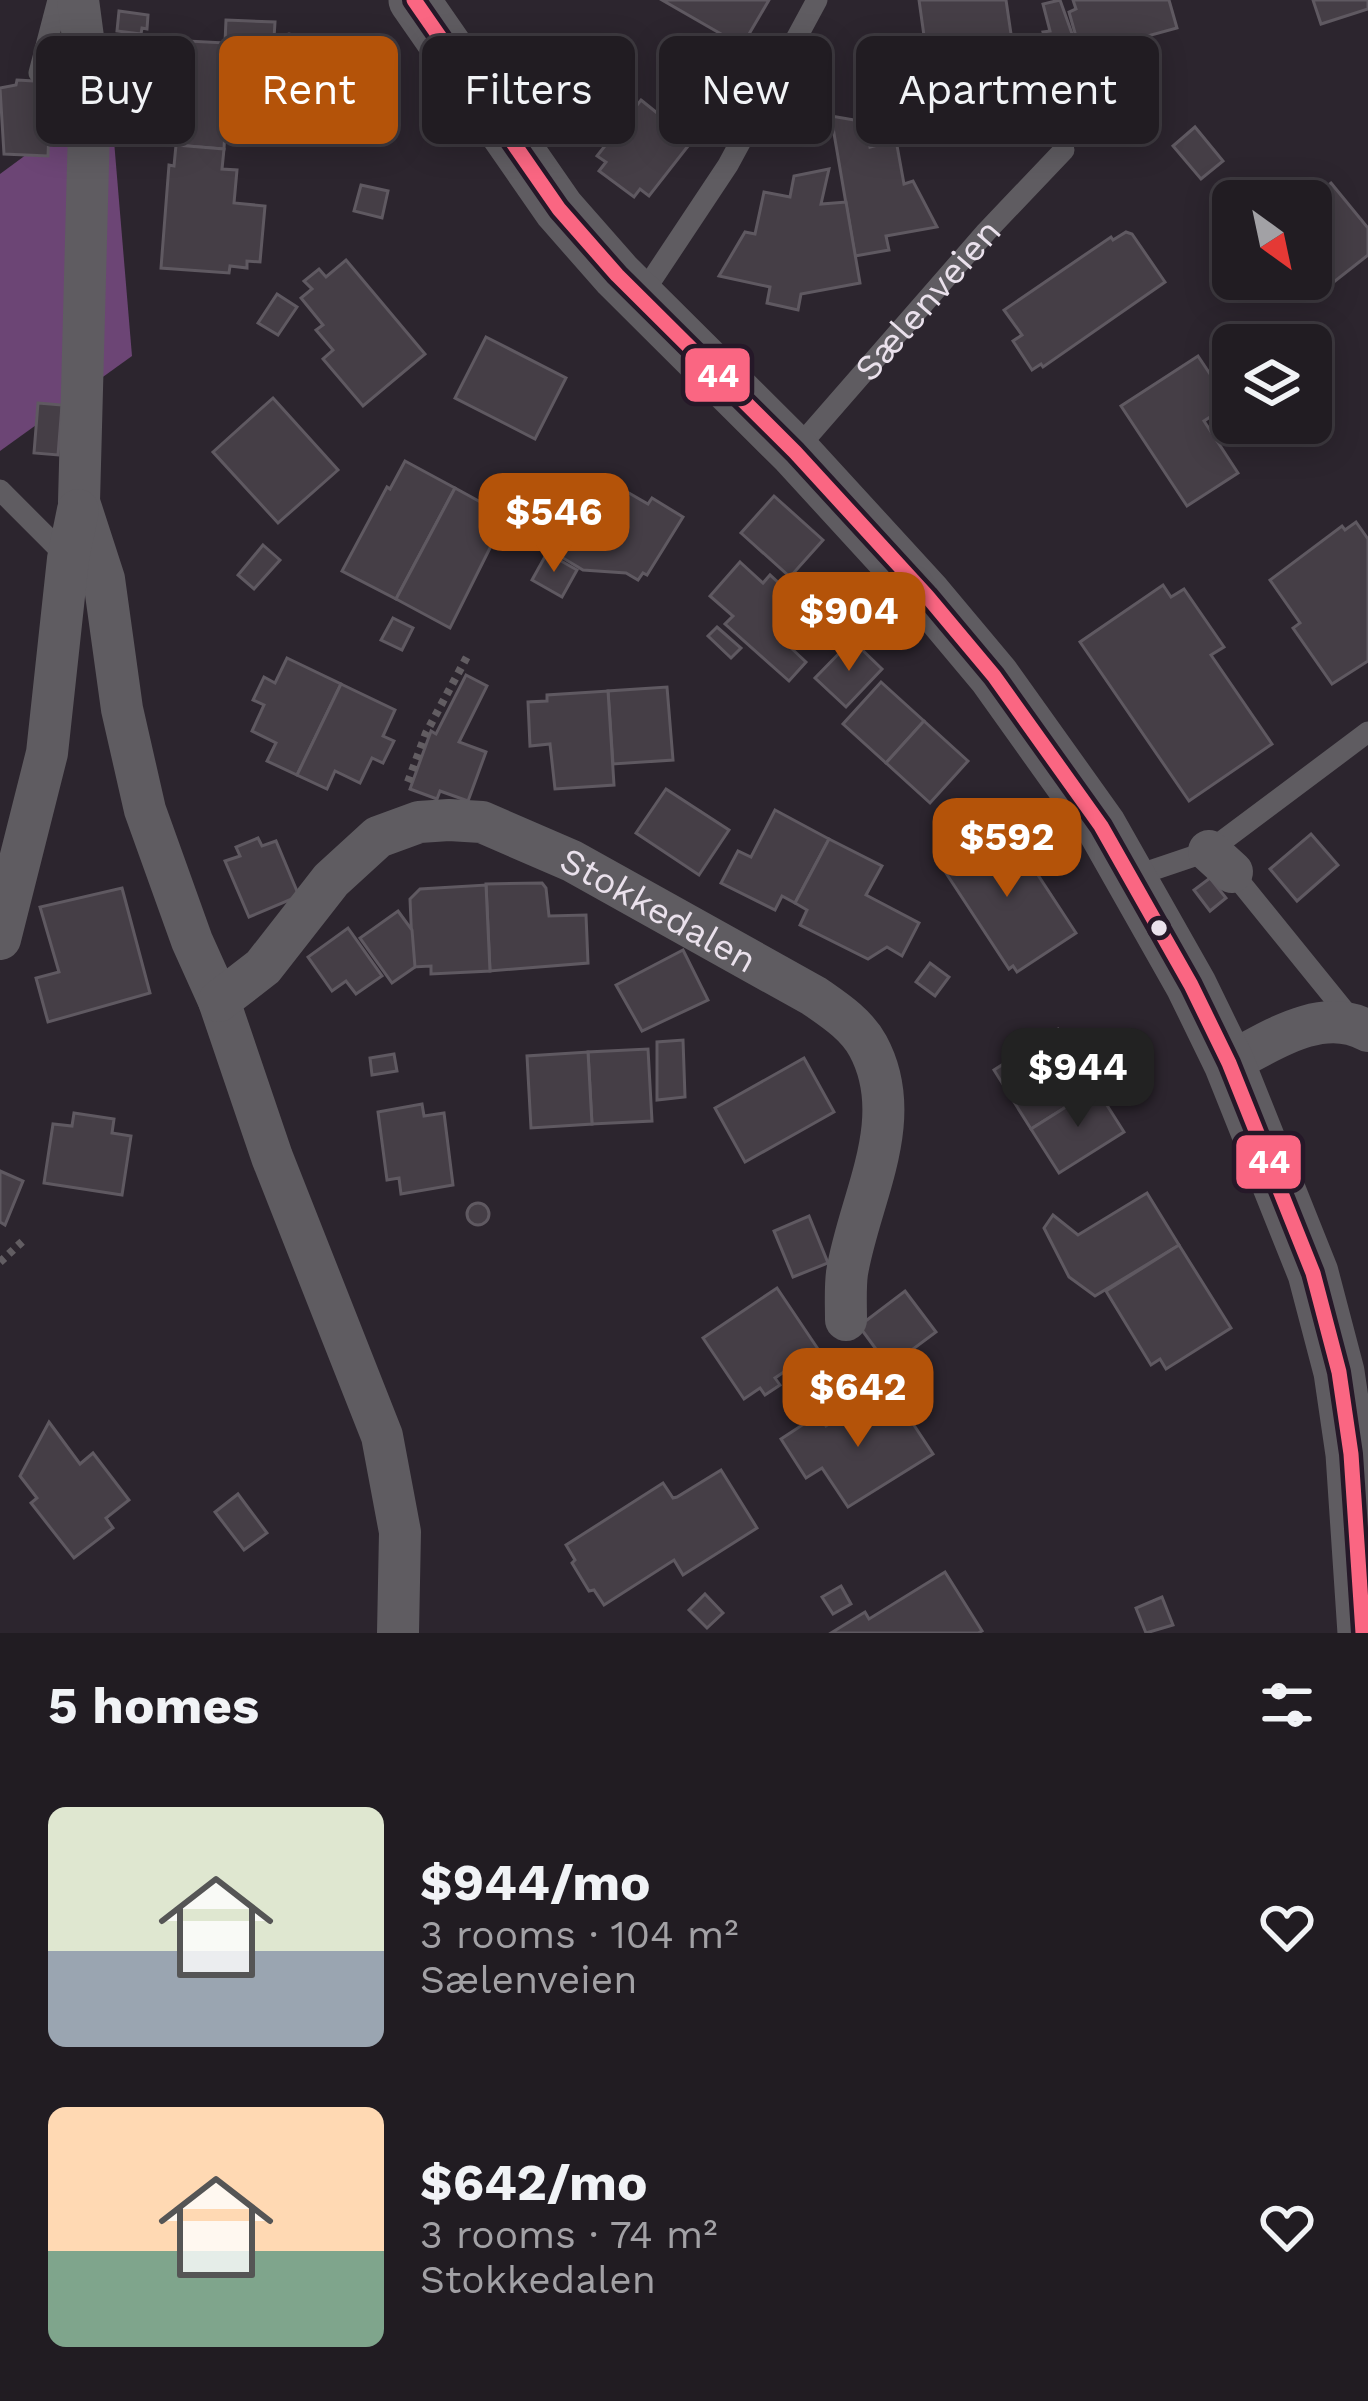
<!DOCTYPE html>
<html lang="en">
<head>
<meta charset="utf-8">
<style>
	body { margin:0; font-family:"Work Sans",sans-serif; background:#29252a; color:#f1f3f6; height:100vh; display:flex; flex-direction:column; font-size:45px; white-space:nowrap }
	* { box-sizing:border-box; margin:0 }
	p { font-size:39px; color:#a2a1a5 }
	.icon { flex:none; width:66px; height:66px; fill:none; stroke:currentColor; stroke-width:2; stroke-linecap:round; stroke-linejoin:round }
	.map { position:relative; height:1633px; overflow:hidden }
	.sheet { display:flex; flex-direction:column; background:#211c22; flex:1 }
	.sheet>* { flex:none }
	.top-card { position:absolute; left:36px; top:36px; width:1296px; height:108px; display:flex; gap:24px }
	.needle { width:78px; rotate:147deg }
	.fabs { position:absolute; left:1212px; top:180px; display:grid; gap:24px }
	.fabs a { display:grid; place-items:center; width:120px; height:120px; border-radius:18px; background:#211c22; box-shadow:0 6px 30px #0003,0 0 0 3px #3e3a40; font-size:60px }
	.price { position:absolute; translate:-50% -102px; padding:0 27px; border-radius:24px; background:#b45309; color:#fff; font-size:39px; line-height:78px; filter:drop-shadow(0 3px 6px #0008) }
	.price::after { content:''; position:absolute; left:50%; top:72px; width:36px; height:27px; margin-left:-18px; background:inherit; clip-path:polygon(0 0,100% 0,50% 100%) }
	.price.selected { background:#222; color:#fff }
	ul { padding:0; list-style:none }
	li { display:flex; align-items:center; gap:36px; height:300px; padding:0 48px }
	li span { display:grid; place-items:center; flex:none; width:336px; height:240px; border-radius:18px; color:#555 }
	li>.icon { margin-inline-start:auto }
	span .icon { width:144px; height:144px; fill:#fffc; stroke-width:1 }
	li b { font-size:51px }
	h2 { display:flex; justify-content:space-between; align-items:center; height:144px; padding:0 48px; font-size:51px }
	.chip { padding:0 42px; border-radius:18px; background:#211c22; box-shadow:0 6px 30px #0003,0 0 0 3px #3e3a40; font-size:42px; line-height:108px }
	.chip.selected { background:#b45309; color:#fff }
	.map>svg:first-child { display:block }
	.forest { fill:#6c4575 }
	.building { fill:#453e46; stroke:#5f5961; stroke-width:3 }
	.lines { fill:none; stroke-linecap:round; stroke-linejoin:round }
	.path { stroke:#625d62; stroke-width:8; stroke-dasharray:6 6; stroke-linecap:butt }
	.service { stroke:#5f5c61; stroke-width:21 }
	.minor { stroke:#5f5c61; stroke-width:42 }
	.tertiary { stroke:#5f5c61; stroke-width:51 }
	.bus-1-casing { stroke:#251828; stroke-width:24 }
	.bus-1 { stroke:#fa6682; stroke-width:15 }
	.bus-dot { fill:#eae1ec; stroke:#251828; stroke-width:4.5 }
	.labels { text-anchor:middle; stroke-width:9; stroke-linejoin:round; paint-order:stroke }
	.street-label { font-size:36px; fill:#eae1ec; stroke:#251828 }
	.line-badge { stroke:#251828; stroke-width:4.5 }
	.badge-label { font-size:33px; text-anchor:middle; font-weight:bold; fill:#fff }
</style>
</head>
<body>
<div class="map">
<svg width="1368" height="1633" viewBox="0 0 1368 1633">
	<rect width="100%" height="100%" fill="#2c252e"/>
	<polygon class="forest" points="110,93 132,356 0,451 0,174"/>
	<g class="building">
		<polygon points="662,0 769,0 742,46"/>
		<polygon points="919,0 1006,0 1015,61 972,68 973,72 946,77 942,47 926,50"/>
		<polygon points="1060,0 1090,84 1052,94 1044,65 1048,63 1043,48 1048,47 1043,32 1050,31 1043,4"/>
		<polygon points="1073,0 1169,0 1177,28 1129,41 1131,49 1103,56 1101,49 1081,54 1069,12 1076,9"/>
		<polygon points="1313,0 1368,0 1368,9 1321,24"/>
		<polygon points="119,11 148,15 147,29 142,28 141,34 117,31"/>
		<polygon points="226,20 275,22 274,38 289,34 327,43 328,76 265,82 264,89 227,88 224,149 176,145 177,128 148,124 151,57 168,58 169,40 225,43"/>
		<polygon points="17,80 51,82 48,156 4,154 0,88 16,85"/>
		<polygon points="687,96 715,118 702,135 674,113"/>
		<polygon points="641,100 692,141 649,196 640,189 634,197 599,171 606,162 597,156"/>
		<polygon points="831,116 866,122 870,147 896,140 904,184 913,181 937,227 886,236 889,250 855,256"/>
		<polygon points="1195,127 1223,161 1201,179 1173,146"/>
		<polygon points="176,145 224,149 222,169 237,170 234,203 265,206 260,262 247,261 247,268 230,266 229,273 161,268 169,165 174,166"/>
		<polygon points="829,169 821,204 846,202 860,283 801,294 798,310 767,303 770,287 719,276 745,232 755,234 764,192 790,197 794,176"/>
		<polygon points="1331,183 1368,228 1368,255 1325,289 1311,272 1309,201"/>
		<polygon points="361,185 388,191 382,218 354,211"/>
		<polygon points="1126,232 1132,234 1165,282 1043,367 1041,364 1032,370 1013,341 1022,335 1004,310 1111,237 1113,240"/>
		<polygon points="346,260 425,354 363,406 323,359 333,350 316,330 323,325 301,298 312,289 304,281 319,269 326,277"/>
		<polygon points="277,294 297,307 278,335 258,323"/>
		<polygon points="486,337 566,378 535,439 455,398"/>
		<polygon points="1198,356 1230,404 1204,421 1238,473 1187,506 1121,406"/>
		<polygon points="273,398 338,470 278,523 213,452"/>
		<polygon points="38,403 62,405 58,455 34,453"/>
		<polygon points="405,461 455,488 396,599 342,571 387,487 390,489"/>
		<polygon points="615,485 648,504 652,498 683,517 647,575 643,573 638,580 626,573 583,570 558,555 577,521 589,528"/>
		<polygon points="455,488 506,516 450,628 396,599"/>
		<polygon points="774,496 823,540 790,577 741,533"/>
		<polygon points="1356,522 1368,539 1368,661 1332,684 1293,628 1300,623 1270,580 1342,526 1345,530"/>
		<polygon points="263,545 280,560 254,589 238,575"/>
		<polygon points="547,553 577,570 562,597 532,580"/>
		<polygon points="740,562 763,583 770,575 816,617 790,647 806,662 789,681 725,624 733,616 710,596"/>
		<polygon points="1163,585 1171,597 1184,589 1224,647 1211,655 1272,744 1189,801 1080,642"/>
		<polygon points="393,618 413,628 402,650 381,640"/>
		<polygon points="717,627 741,648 731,658 708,636"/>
		<polygon points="852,640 882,669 846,707 815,678"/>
		<polygon points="287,658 341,684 297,775 267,761 276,743 252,731 264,705 253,700 264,677 275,683"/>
		<polygon points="466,675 487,686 459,742 486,752 468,801 440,791 437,799 410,789 431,731 436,734"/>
		<polygon points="881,682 924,721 886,763 843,724"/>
		<polygon points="341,684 395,710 383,736 394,741 383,763 372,758 360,783 335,771 327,789 297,775"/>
		<polygon points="667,687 673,760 613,764 608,691"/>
		<polygon points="608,691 614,785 555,789 550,744 530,746 528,702 547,701 547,695"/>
		<polygon points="924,721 968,761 930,803 886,763"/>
		<polygon points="666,789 729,830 699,875 636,833"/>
		<polygon points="775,810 829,839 795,903 782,896 775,910 721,883 738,851 751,857"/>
		<polygon points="978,825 989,840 999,833 1024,872 1032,866 1076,933 1017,972 1013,966 1009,969 944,870 962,858 952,842"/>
		<polygon points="1311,834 1338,865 1297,901 1270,869"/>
		<polygon points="258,838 262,846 276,841 299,896 249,917 225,861 240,856 236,847"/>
		<polygon points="829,839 882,866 866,895 919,923 902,956 887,947 868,959 800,925 807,910 795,903"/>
		<polygon points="1210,878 1226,898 1210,911 1194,890"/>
		<polygon points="542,883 546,888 549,916 586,915 588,963 490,971 486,884"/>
		<polygon points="486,885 490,971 431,974 431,966 413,967 410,899 420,889"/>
		<polygon points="122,888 150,993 48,1022 36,978 59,972 40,907"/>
		<polygon points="398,911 412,930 415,967 392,983 360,938"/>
		<polygon points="348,928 382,976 356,994 346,981 332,991 308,957"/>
		<polygon points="683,950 708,1000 642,1031 616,985"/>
		<polygon points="930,963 949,977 935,996 916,982"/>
		<polygon points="1058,1029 1096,1088 1031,1129 994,1070"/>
		<polygon points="683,1040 685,1097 657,1100 657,1042"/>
		<polygon points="648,1049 652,1121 592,1124 588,1052"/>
		<polygon points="588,1052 592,1124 531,1128 527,1056"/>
		<polygon points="394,1054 397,1071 372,1075 370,1058"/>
		<polygon points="804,1058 834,1112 745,1162 715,1108"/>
		<polygon points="1096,1088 1124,1132 1059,1173 1031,1129"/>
		<polygon points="422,1104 424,1116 444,1113 453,1185 401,1194 399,1178 387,1180 378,1112"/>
		<polygon points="74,1113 114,1119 112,1133 131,1136 122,1195 44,1183 53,1124 72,1126"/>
		<polygon points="0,1171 23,1181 5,1225 0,1222"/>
		<polygon points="1147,1193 1179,1245 1095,1296 1069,1277 1044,1228 1053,1215 1078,1235"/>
		<circle cx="478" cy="1214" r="11"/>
		<polygon points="809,1216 828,1263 793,1277 774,1231"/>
		<polygon points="1179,1245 1231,1328 1166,1369 1160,1359 1151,1365 1106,1291"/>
		<polygon points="777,1288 818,1349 775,1378 780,1385 765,1395 760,1388 744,1399 703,1338"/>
		<polygon points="905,1291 936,1332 889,1367 859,1326"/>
		<polygon points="866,1400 880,1422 902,1407 933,1454 848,1507 822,1468 806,1478 781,1439 819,1414 826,1426"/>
		<polygon points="49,1422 80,1464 93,1453 129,1500 106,1518 113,1528 74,1558 31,1503 37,1498 20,1476"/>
		<polygon points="721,1470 757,1528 683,1575 674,1560 604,1605 594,1590 589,1591 572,1563 575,1560 566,1545 663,1483 673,1498 677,1497"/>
		<polygon points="238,1494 267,1533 244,1550 215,1512"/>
		<polygon points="945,1572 982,1631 978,1633 831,1633 865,1612 869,1619"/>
		<polygon points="841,1586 851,1604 833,1614 822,1597"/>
		<polygon points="705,1594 723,1613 707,1628 689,1610"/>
		<polygon points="1162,1597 1173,1625 1146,1633 1136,1608"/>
	</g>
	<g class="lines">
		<g class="path">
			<polyline points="408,782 426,733 469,653"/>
			<polyline points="0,1262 23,1241"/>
		</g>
		<g class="service">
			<polyline points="39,73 58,0"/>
			<polyline points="641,296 728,165 817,0"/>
			<path id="s1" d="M795,451L986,232L1064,150"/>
			<polyline points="0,490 68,558"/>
			<polyline points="1232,872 1352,1020"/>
			<polyline points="1129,878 1209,851 1368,732"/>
		</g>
		<g class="minor">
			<polyline points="78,0 90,90 79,502 104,579 122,709 145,810 192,941 219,1001 272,1157 382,1436 400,1532 398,1633"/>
			<polyline points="1209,851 1232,872"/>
			<polyline points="0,939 47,753 68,559 78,510"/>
			<path id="s2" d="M219,1001L263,967L331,880L378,837L419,822L449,820L482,822L572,861L814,996C834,1010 856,1024 868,1046C908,1120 859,1199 847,1273C845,1288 846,1304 846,1320"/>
			<path d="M1229,1063C1269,1042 1322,1005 1368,1031"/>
		</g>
		<polyline class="tertiary" points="414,0 559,209 617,275 795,452 927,596 994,676 1101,826 1191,985 1229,1063 1313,1273 1339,1372 1351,1454 1363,1633"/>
		<defs>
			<polyline id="bus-1" points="414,0 559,209 617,275 795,452 927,596 994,676 1101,826 1191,985 1229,1063 1313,1273 1339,1372 1351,1454 1363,1633"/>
		</defs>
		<use href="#bus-1" class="bus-1-casing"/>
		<use href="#bus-1" class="bus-1"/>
	</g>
	<circle class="bus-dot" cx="1159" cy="928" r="10"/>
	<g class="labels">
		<g class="street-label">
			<text dy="13" stroke="none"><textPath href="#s1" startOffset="201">Sælenveien</textPath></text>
			<text dy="13" stroke="none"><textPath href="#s2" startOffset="534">Stokkedalen</textPath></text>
		</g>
	</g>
	<g class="line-badge">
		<rect x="683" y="346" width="69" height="58" rx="12" fill="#fa6682"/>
		<rect x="1234" y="1133" width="69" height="58" rx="12" fill="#fa6682"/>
	</g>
	<g class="badge-label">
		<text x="718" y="387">44</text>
		<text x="1269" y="1173">44</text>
	</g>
</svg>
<div class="fabs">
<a><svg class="needle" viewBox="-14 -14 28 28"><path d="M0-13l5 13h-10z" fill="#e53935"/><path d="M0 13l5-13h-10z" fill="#a2a1a5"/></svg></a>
<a><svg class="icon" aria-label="layers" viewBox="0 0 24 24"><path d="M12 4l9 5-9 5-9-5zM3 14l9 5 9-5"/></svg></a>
</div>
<b class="price" style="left:554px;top:575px">$546</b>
<b class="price" style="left:849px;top:674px">$904</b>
<b class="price" style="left:1007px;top:900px">$592</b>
<b class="price selected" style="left:1078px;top:1130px">$944</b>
<b class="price" style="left:858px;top:1450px">$642</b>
<div class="top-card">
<a class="chip">Buy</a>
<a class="chip selected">Rent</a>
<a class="chip">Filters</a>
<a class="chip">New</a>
<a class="chip">Apartment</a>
</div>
</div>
<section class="sheet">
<h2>5 homes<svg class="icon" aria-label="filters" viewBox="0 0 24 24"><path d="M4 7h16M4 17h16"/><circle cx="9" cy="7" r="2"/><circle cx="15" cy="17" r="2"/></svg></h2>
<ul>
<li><span style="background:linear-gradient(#dfe7d0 60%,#9aa5b1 0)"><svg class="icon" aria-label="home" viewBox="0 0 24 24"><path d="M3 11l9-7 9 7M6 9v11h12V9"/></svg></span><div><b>$944/mo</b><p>3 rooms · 104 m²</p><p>Sælenveien</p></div><svg class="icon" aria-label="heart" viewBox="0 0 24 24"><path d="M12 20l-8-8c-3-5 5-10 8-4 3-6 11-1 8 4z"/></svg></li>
<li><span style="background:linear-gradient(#ffd9b3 60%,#7fa58c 0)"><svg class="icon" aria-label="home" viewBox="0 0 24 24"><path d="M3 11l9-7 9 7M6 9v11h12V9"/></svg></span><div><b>$642/mo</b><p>3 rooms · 74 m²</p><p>Stokkedalen</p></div><svg class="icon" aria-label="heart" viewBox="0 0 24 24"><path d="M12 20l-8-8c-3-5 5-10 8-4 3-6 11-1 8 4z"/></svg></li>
</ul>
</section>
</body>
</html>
